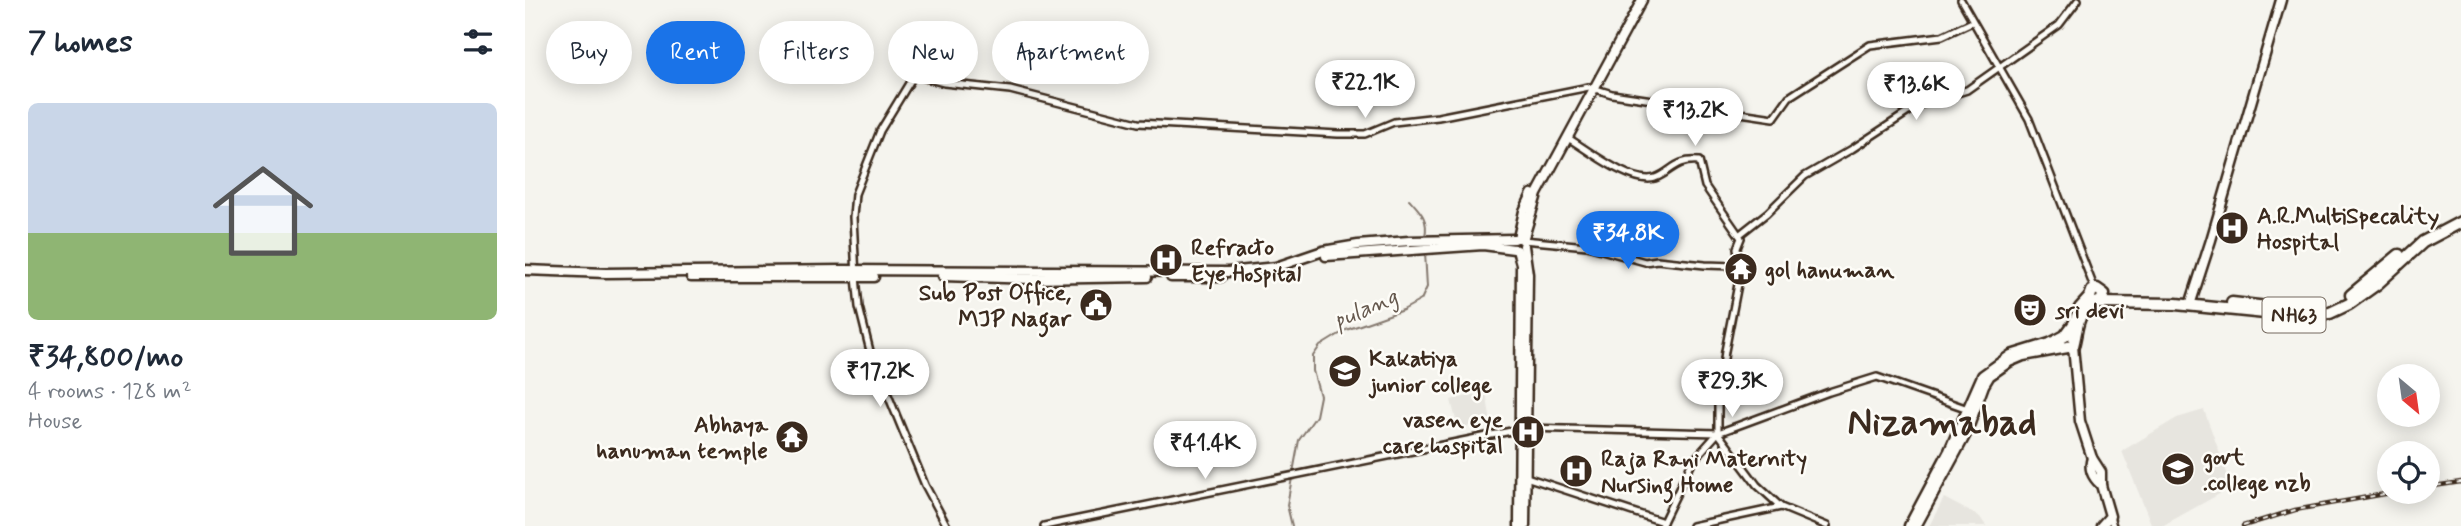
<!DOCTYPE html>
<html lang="en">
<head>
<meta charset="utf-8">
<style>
	body { margin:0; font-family:Mynerve,sans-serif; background:#f2f2f3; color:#1f2937; height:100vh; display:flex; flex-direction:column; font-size:26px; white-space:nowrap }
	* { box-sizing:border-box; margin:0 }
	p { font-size:23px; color:#747a83 }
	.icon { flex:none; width:38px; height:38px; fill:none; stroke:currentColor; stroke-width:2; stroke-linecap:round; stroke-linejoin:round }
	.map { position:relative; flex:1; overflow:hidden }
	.details { display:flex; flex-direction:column; background:#fff; width:525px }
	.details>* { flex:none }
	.guide { position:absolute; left:21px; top:21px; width:665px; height:63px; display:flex; gap:14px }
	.needle { width:46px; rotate:151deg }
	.controls { position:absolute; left:1852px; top:364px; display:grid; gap:14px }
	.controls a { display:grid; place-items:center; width:63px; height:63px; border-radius:50%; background:#fff; box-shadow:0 4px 18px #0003; font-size:35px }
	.price { position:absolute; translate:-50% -60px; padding:0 16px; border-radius:24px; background:#fff; color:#222; font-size:23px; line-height:46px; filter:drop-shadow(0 2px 4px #0008) }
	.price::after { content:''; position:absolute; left:50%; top:42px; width:21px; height:16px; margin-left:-10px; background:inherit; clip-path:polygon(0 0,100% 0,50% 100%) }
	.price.active { background:#1a73e8; color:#fff }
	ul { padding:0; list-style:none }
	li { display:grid; align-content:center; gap:14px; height:371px; padding:0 28px }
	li+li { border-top:2px solid #e0e1e3 }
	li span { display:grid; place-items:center; height:217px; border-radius:10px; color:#555 }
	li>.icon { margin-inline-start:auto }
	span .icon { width:126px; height:126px; fill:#fffc; stroke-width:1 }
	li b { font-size:30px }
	h2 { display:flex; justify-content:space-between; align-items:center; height:84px; padding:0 28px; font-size:30px }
	.chip { padding:0 24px; border-radius:32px; background:#fff; box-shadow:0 4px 18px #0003; font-size:24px; line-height:63px }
	.chip.active { background:#1a73e8; color:#fff }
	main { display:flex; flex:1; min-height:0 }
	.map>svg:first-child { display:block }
	.built { fill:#e7e5df }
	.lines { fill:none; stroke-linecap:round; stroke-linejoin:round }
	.stream { stroke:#84786e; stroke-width:2 }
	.minor-casing { stroke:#3b2a1e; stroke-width:10 }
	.major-casing { stroke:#3b2a1e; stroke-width:13 }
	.highway-casing { stroke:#3b2a1e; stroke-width:15 }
	.minor { stroke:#fdfcf7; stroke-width:5 }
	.major { stroke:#fdfcf7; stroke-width:8 }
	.highway { stroke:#fdfcf7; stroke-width:10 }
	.rail-casing { stroke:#3b2a1e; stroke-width:4.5 }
	.rail { stroke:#fdfcf7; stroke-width:2; stroke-dasharray:5; stroke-linecap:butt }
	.labels { text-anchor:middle; stroke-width:5; stroke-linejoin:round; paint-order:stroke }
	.shield { fill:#fdfcf7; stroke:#75695f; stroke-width:2 }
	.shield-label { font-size:21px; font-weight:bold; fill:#3b2a1e }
	.poi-label { font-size:23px; font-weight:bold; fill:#3b2a1e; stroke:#fdfcf7; text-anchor:start }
	.water-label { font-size:24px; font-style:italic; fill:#65584d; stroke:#fdfcf7 }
	.town-label { font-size:37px; font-weight:bold; fill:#3b2a1e; stroke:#fdfcf7 }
</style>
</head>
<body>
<main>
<section class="details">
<h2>7 homes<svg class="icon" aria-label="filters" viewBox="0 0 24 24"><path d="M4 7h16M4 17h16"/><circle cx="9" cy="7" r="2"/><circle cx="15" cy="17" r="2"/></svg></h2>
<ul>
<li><span style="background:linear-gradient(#c9d6e8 60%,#8fb573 0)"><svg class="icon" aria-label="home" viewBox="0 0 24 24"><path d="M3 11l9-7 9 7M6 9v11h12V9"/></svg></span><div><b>₹34,800/mo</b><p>4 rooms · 128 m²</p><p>House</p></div></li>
</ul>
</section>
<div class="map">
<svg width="1936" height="526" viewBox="0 0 1936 526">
	<rect width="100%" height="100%" fill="#f5f4ee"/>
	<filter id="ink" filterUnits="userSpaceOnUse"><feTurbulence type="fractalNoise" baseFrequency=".0143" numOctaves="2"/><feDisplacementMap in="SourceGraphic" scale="14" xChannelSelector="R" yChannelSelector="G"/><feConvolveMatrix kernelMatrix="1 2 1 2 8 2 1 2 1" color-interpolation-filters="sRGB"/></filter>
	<g filter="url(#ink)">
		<g class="built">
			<polygon points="961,392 966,422 933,428 926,400"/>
			<polygon points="1679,410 1707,487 1637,526 1627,526 1597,451 1652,418"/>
			<polygon points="1419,498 1455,517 1461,526 1404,526"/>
		</g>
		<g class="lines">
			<g class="stream">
				<path d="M884,199C895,211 904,219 900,236"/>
				<polyline points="767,526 762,505 774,440 791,416 795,396 788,371 788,356 795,346 821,330 878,310 896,300 902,287 900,252"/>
			</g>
			<defs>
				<g id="minor">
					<polyline points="1436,0 1504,119 1570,290"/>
					<path d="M1043,138C1063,150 1107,185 1130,178C1147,172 1150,159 1174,161L1180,186L1216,238L1212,248L1214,262"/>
					<polyline points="1214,235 1242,213 1280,176 1327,149 1394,105 1442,90 1534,25 1553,0"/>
					<polyline points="998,240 1062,246 1120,262 1132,260 1180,265 1211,266"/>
					<circle cx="1217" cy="268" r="6"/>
					<polyline points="1215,274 1200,351 1193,405 1193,433 1232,485 1256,507 1302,526"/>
					<polyline points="1001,477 1138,522"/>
					<polyline points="1585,516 1588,526"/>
					<polyline points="422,526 400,485 345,351 334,307 331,277 328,217 330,194 355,131 389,75 419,83 485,90 613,123 813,134 840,134 869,122 913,117 1064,87 1087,94 1249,118 1264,97 1345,45 1417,36 1447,22"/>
					<polyline points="519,526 1001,428 1193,433 1304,392 1352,377 1443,409"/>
					<polyline points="1136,526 1167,462 1193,433"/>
					<polyline points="1167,526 1256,507"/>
				</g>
				<g id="major">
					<polyline points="993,238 999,211 1007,194"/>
					<polyline points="998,240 1012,194 1117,0"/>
					<polyline points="999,246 1003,274 1000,526"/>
					<polyline points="992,250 996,264 994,526"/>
					<polyline points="801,256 958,245 989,249"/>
					<polyline points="0,270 81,273 317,270 703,272 751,267 798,251 833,245 884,241 989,239"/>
					<polyline points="418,276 505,279 622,277"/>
					<polyline points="166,277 349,277"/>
					<polyline points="646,277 696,277"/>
					<polyline points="1665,305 1686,240 1756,0"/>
					<polyline points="1548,346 1555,421 1567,458 1576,472 1576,485 1585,516 1576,526"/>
					<path d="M1567,458C1563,469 1567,477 1576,485"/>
				</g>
				<g id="highway">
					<polyline points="1826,295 1874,255"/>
					<polyline points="1573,303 1651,304 1760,315 1805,313 1824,304 1852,284 1898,242 1936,222"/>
					<polyline points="1707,303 1751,308"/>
					<path d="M1385,526L1425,451L1458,376L1486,356L1525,344L1540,336L1549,324L1555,308L1565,297L1567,291L1572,289L1579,294L1576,301C1550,310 1554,323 1548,346L1498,355L1484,361L1464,375L1458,385L1440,434L1390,526"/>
				</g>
			</defs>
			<use href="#minor" class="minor-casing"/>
			<use href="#major" class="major-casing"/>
			<use href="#highway" class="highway-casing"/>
			<use href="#minor" class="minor"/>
			<use href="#major" class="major"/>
			<use href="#highway" class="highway"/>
			<defs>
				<g id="rail">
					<polyline points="1902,487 1936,482"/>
					<polyline points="1718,526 1770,510 1871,492"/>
				</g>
			</defs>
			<use href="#rail" class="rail-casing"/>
			<use href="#rail" class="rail"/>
		</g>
	</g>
	<defs>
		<symbol id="hospital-disc" viewBox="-11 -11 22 22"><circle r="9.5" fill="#3b2a1e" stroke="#fdfcf7"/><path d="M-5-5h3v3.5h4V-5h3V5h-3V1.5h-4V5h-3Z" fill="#fff"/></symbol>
		<symbol id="temple-disc" viewBox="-11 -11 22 22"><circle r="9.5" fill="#3b2a1e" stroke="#fdfcf7"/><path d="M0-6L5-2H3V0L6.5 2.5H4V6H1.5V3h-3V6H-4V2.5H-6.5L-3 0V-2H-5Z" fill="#fff"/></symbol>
		<symbol id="civic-disc" viewBox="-11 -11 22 22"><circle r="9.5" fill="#3b2a1e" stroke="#fdfcf7"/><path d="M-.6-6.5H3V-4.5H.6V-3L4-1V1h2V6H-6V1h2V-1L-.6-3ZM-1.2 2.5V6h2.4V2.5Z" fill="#fff"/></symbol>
		<symbol id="theatre-disc" viewBox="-11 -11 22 22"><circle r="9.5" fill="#3b2a1e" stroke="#fdfcf7"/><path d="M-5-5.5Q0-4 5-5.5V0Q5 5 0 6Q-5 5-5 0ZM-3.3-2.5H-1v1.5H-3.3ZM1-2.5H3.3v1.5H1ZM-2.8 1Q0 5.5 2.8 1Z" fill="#fff"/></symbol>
		<symbol id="university-disc" viewBox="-11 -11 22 22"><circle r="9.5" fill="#3b2a1e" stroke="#fdfcf7"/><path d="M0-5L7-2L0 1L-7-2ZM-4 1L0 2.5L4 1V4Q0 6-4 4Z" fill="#fff"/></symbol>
	</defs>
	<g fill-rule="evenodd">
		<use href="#hospital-disc" x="1688" y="209" width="38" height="38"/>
		<use href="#hospital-disc" x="622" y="241" width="38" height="38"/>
		<use href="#temple-disc" x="1197" y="250" width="38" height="38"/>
		<use href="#civic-disc" x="552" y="286" width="38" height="38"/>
		<use href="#theatre-disc" x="1486" y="291" width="38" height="38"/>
		<use href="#university-disc" x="801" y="352" width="38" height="38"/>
		<use href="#hospital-disc" x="984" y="413" width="38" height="38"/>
		<use href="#temple-disc" x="248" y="418" width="38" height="38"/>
		<use href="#university-disc" x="1634" y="450" width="38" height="38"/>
		<use href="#hospital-disc" x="1032" y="452" width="38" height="38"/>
	</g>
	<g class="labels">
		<rect class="shield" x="1737.5" y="297.5" width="63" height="35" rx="5"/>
		<g class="shield-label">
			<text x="1769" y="322">NH63</text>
		</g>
		<g class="poi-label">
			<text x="1732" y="223">A.R.MultiSpecality<tspan x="1732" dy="26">Hospital</tspan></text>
			<text x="666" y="255">Refracto<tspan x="666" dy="26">Eye Hospital</tspan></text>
			<text x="1240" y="277">gol hanuman</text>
			<text x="546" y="300" text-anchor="end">Sub Post Office,<tspan x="546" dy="26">MJP Nagar</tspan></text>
			<text x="1530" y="318">sri devi</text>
			<text x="844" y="366">Kakatiya<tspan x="844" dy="26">junior college</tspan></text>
			<text x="978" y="427" text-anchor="end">vasen eye<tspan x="978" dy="26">care hospital</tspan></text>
			<text x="243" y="432" text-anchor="end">Abhaya<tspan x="243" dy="26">hanuman temple</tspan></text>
			<text x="1678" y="464">govt<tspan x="1678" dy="26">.college nzb</tspan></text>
			<text x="1076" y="466">Raja Rani Maternity<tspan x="1076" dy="26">Nursing Home</tspan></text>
		</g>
		<g class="water-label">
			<text transform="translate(840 308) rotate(-24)" y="8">pulang</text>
		</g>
		<g class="town-label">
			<text x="1417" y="434">Nizamabad</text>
		</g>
	</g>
</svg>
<div class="controls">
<a><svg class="needle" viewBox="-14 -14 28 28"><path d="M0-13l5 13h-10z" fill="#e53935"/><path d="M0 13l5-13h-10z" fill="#747a83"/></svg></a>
<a><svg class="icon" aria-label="locate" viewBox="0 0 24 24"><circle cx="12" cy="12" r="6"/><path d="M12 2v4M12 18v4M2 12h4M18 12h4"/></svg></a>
</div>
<b class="price" style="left:840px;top:120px">₹22.1K</b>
<b class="price" style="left:1391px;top:122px">₹13.6K</b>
<b class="price" style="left:1170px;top:148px">₹13.2K</b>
<b class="price active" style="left:1103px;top:271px">₹34.8K</b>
<b class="price" style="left:355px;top:409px">₹17.2K</b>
<b class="price" style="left:1207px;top:419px">₹29.3K</b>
<b class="price" style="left:680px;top:481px">₹41.4K</b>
<div class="guide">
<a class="chip">Buy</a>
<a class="chip active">Rent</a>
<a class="chip">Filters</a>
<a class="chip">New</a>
<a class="chip">Apartment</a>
</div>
</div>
</main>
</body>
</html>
